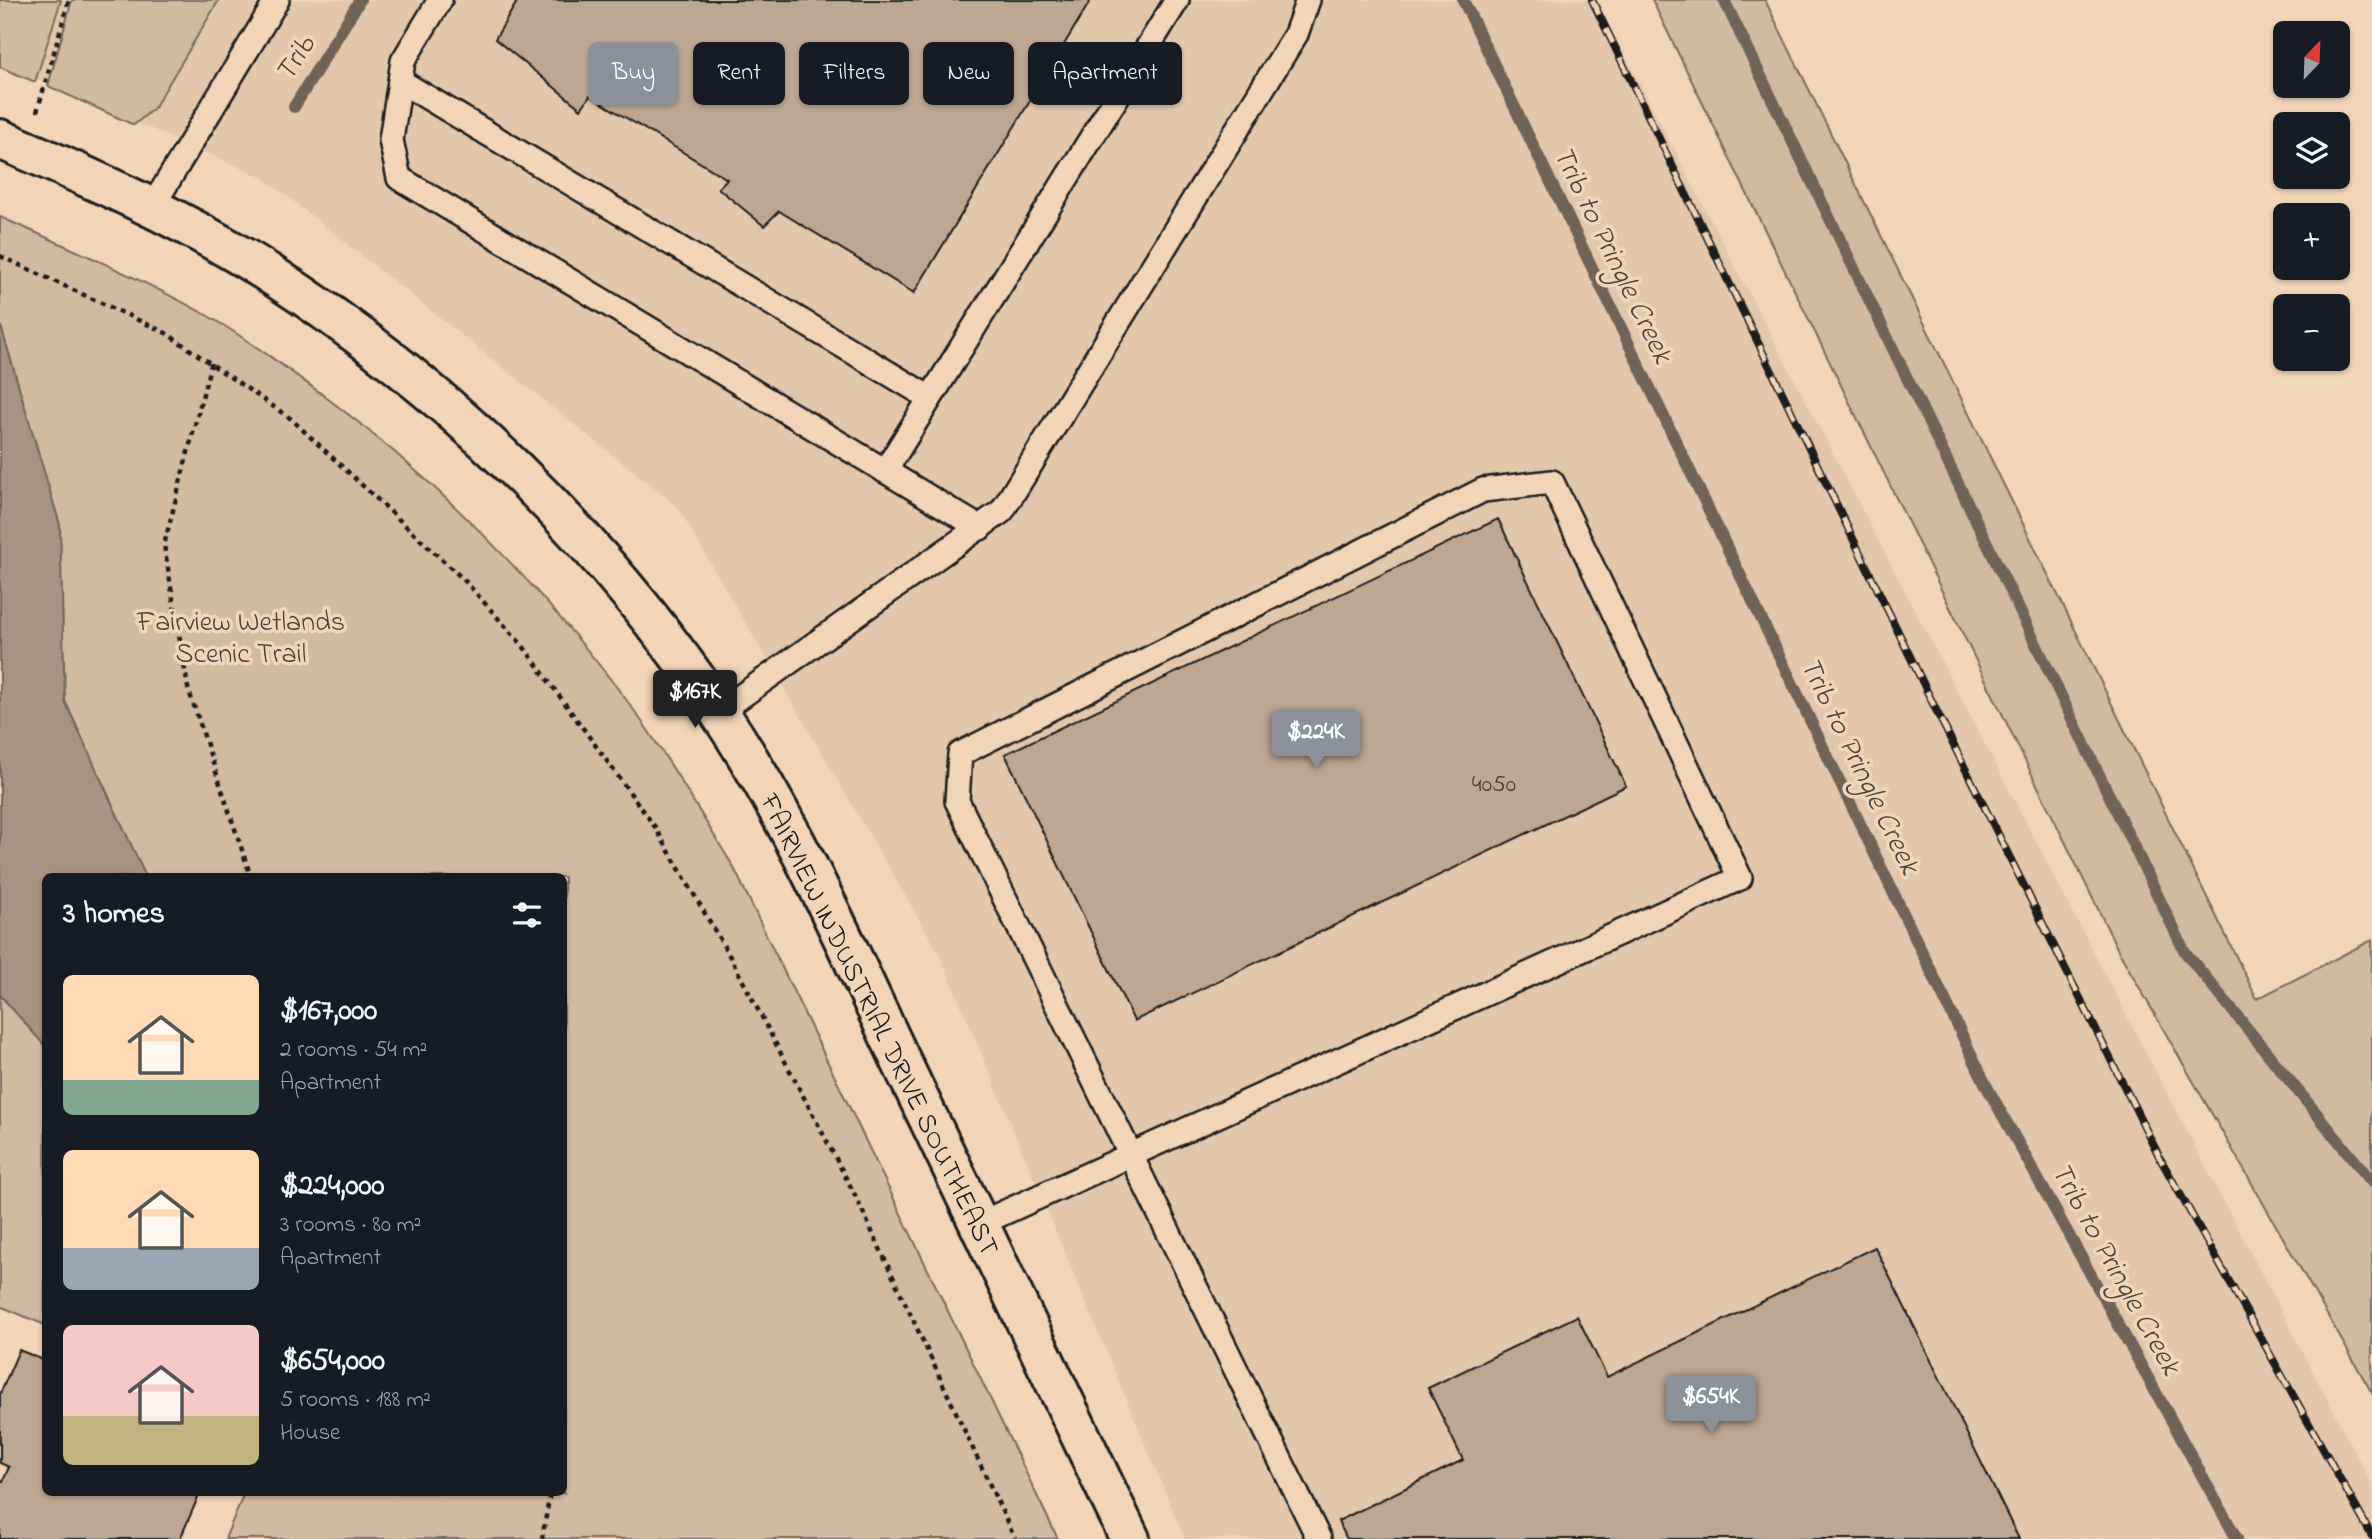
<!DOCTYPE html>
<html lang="en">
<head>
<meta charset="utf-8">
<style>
	body { margin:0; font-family:"Indie Flower",sans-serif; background:#20242c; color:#f1f3f6; height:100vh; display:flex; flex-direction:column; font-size:26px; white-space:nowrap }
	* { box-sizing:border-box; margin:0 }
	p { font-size:23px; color:#9ea1a6 }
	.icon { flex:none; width:38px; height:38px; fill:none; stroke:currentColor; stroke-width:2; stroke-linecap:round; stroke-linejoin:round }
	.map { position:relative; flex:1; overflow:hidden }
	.side { position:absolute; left:42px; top:873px; width:525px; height:623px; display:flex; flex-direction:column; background:#171b24; border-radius:10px; box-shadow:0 2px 5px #0004 }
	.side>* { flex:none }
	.guide { position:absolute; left:588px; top:42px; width:665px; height:63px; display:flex; gap:14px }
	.needle { width:46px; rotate:23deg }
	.buttons { position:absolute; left:2273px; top:21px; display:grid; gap:14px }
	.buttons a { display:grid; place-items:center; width:77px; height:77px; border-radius:10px; background:#171b24; box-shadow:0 2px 5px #0004; font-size:35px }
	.price { position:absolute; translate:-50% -60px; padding:0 16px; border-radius:7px; background:#8c9099; color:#fff; font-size:23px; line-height:46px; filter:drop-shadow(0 2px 4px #0008) }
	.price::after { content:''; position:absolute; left:50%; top:42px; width:21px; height:16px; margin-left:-10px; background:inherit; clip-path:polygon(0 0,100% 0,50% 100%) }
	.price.on { background:#222; color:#fff }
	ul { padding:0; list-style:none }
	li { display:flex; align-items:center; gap:21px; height:175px; padding:0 21px }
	li span { display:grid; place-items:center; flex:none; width:196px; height:140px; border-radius:10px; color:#555 }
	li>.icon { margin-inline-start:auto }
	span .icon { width:84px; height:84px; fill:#fffc; stroke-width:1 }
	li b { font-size:30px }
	h2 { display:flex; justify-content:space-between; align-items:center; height:84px; padding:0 21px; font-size:30px }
	.pill { padding:0 24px; border-radius:10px; background:#171b24; box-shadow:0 2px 5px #0004; font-size:24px; line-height:63px }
	.pill.on { background:#8c9099; color:#fff }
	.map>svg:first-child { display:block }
	.built { fill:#e2c7ad }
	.green { fill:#d2baa1; stroke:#776b5e; stroke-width:2 }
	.water { fill:#a69381; stroke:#6f6359; stroke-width:2 }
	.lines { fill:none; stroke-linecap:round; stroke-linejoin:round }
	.stream { stroke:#6f6359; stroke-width:12 }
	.building { fill:#bda792; stroke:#1c1c1c; stroke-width:2 }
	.lane-casing { stroke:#1c1c1c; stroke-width:28 }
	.secondary-casing { stroke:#1c1c1c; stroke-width:44 }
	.path { stroke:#1c1c1c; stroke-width:4.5; stroke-dasharray:5 5; stroke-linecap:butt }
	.lane { stroke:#f2d5b8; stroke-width:23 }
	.secondary { stroke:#f2d5b8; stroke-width:38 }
	.rail-casing { stroke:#1c1c1c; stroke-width:8 }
	.rail { stroke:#f2d5b8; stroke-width:5; stroke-dasharray:16; stroke-linecap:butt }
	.labels { text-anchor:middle; stroke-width:7; stroke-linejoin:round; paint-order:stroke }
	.number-label { font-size:24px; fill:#443f3a }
	.park-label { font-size:28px; fill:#4a443d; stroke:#f2d5b8 }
	.street-label { font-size:28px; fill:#1c1c1c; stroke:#f2d5b8 }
	.water-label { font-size:30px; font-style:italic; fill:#4c463f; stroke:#f2d5b8 }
</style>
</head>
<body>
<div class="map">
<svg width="2372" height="1539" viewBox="0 0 2372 1539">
	<rect width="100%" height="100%" fill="#f2d5b8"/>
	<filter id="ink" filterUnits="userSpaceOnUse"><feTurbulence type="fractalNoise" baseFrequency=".0143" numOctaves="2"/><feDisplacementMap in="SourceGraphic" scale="14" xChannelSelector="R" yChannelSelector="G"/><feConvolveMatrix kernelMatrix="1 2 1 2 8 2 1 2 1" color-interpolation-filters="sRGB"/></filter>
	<g filter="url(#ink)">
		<polygon class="built" points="0,0 1596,0 2372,1485 2372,1539 1185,1539 940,955 677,506 264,178 0,63"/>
		<g class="green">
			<polygon points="0,0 61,0 35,82 0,67"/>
			<polygon points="72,0 219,0 154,108 134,125 48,86"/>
			<polygon points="1652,0 1765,0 2257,999 2372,940 2372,1393 2119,952"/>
			<path d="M0,217C71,248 142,279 210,317C247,339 284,366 319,392C431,475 529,574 615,685C659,741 695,805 733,866L1058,1539H225L244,1493H564V877H46L45,1325L0,1306Z"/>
		</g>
		<polygon class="water" points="0,323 60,525 65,701 146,877 46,877 45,1046 0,995"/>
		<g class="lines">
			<g class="stream">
				<polyline points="1463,0 1987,1087 2237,1539"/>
				<polyline points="1724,0 2185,952 2372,1182"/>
				<polyline points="294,107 360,0"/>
			</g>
		</g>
		<g class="building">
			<polygon points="518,0 1091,0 914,293 779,211 764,226 718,188 727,179 590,96 581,109 495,39"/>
			<polygon points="1498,519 1626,786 1134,1021 1005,754"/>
			<polygon points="1875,1247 2019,1539 1347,1539 1338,1521 1463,1460 1428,1388 1577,1316 1607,1377"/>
			<polygon points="19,1350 46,1361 46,1493 200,1493 180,1539 0,1539 0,1480 3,1481 9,1467 0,1463 0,1394"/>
		</g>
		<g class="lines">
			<defs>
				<g id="lane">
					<polyline points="440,0 403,61 391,140 399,178 980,528"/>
					<polyline points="400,81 930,398"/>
					<polyline points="151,209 277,0"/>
					<polyline points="885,471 1177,0"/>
					<polyline points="719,712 1002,511 1296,34 1308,0"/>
					<polyline points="979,1224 1740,878 1552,482 1483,490 960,754 957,801 1319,1539"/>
				</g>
				<path id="secondary" d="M0,139C91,178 184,219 267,272C445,386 600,537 719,712C792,821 844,941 900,1059C977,1219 1053,1379 1130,1539"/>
			</defs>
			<use href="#lane" class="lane-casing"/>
			<use href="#secondary" class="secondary-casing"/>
			<g class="path">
				<polyline points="37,112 69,0"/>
				<polyline points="0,256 166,333 290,418 465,581 523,646 655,827 733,962 855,1195 1015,1539"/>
				<polyline points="211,363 164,545 188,688 251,877"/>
				<polyline points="542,1539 550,1493"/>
			</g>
			<use href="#lane" class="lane"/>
			<use href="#secondary" class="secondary"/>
			<defs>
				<polyline id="rail" points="1592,0 1938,714 2161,1160 2372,1536"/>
			</defs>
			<use href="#rail" class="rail-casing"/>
			<use href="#rail" class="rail"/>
		</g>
	</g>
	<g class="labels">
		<g class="number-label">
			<text x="1494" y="791">4050</text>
		</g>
		<g class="park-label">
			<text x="241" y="630">Fairview Wetlands<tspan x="241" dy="32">Scenic Trail</tspan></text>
		</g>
		<g class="street-label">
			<text transform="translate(881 1024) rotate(64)" y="10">FAIRVIEW INDUSTRIAL DRIVE SOUTHEAST</text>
		</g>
		<g class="water-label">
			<text transform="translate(294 58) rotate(-58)" y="10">Trib</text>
			<text transform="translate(1614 254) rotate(64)" y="10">Trib to Pringle Creek</text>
			<text transform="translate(1861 765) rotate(64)" y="10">Trib to Pringle Creek</text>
			<text transform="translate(2117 1268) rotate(61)" y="10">Trib to Pringle Creek</text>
		</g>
	</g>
</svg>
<div class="buttons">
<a><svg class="needle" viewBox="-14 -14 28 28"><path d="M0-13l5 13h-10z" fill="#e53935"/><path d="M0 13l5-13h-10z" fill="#9ea1a6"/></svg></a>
<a><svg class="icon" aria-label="layers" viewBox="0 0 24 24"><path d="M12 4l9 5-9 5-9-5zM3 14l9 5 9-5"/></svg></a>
<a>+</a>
<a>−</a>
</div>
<b class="price on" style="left:695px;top:730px">$167K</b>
<b class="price" style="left:1316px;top:770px">$224K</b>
<b class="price" style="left:1711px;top:1435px">$654K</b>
<div class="guide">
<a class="pill on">Buy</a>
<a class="pill">Rent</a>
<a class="pill">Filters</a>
<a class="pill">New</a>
<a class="pill">Apartment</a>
</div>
<section class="side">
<h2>3 homes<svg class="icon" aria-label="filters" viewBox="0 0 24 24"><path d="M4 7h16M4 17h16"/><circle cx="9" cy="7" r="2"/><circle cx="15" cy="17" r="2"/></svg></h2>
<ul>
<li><span style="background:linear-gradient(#ffd9b3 75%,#7fa58c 0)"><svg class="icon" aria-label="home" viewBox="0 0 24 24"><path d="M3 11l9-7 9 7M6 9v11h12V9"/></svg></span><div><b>$167,000</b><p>2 rooms · 54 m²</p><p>Apartment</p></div></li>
<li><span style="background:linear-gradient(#ffd9b3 70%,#9aa5b1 0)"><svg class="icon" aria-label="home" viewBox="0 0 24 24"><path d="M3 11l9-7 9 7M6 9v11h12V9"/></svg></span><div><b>$224,000</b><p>3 rooms · 80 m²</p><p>Apartment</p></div></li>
<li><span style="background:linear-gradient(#f6c9c9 65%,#c2b280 0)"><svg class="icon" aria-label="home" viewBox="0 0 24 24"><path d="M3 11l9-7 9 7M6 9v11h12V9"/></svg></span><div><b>$654,000</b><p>5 rooms · 188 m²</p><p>House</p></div></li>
</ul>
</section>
</div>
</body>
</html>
